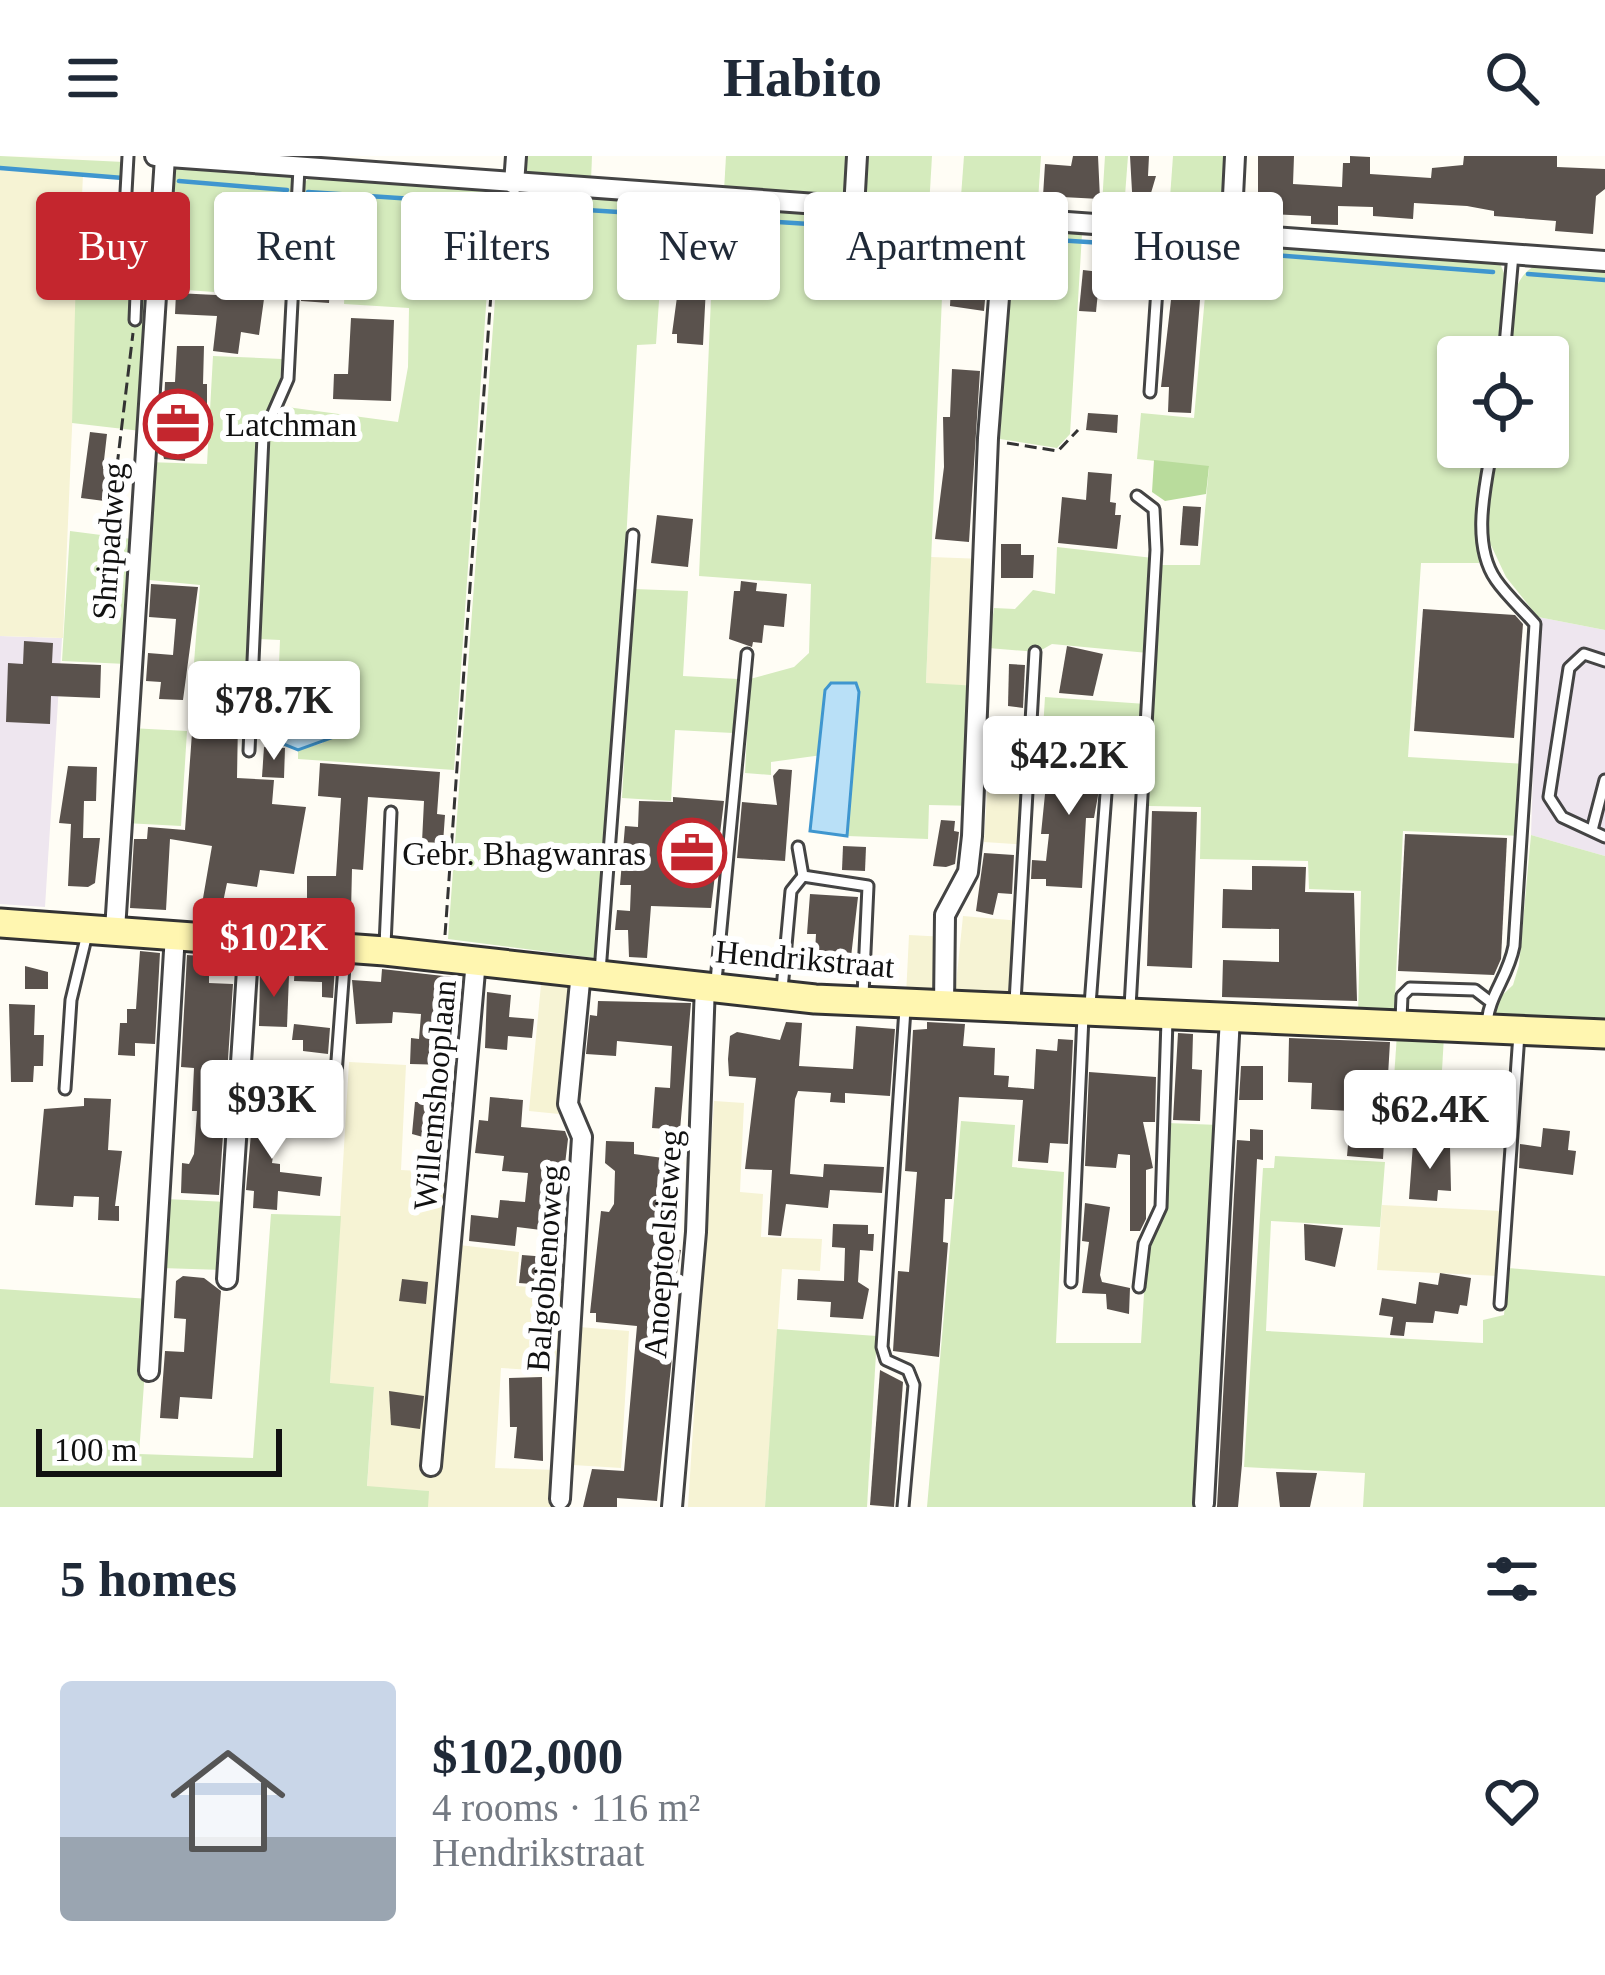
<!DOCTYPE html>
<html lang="en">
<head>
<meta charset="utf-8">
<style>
	body { margin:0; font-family:Georgia,serif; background:#f2f2f3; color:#1f2937; height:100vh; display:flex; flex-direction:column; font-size:45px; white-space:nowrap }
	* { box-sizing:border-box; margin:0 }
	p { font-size:39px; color:#747a83 }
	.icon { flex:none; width:66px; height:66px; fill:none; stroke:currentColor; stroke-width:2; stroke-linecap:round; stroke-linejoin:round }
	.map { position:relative; height:1351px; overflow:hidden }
	.side { display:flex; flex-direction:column; background:#fff; flex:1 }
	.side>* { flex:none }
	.banner { position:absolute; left:36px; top:36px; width:1533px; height:108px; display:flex; gap:24px }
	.fabs { position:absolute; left:1437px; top:180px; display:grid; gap:24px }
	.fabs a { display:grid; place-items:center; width:132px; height:132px; border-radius:12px; background:#fff; box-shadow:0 3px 9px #0004; font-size:60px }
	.scale { position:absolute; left:36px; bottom:30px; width:246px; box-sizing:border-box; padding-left:12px; border:6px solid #111; border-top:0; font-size:33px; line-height:42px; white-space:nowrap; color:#111; -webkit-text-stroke:9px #fff; paint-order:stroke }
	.price { position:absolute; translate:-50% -102px; padding:0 27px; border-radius:12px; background:#fff; color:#222; font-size:39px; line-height:78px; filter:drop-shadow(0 3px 6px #0008) }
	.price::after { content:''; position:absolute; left:50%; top:72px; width:36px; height:27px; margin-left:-18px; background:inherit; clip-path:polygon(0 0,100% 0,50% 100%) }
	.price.current { background:#c4262e; color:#fff }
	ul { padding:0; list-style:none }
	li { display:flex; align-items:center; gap:36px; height:300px; padding:0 60px }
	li+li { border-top:3px solid #e0e1e3 }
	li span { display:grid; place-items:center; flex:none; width:336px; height:240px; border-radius:12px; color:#555 }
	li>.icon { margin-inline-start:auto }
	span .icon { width:144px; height:144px; fill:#fffc; stroke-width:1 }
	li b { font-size:51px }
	h2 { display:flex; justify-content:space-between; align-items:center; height:144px; padding:0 60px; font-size:51px }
	.tag { padding:0 42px; border-radius:12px; background:#fff; box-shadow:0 3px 9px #0004; font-size:42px; line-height:108px }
	.tag.current { background:#c4262e; color:#fff }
	header { display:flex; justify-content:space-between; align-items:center; height:156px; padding:0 60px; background:#fff; font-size:54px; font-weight:700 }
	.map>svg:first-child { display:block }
	.industrial { fill:#eee6ef }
	.farmland { fill:#f6f3d4 }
	.green { fill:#d5ebbd }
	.forest { fill:#b9dc9c }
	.water { fill:#b9e0f7; stroke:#3f96cf; stroke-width:3 }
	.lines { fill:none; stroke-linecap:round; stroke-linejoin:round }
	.stream { stroke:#3f96cf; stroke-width:4.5 }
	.building { fill:#5a524d }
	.lane-casing { stroke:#444; stroke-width:15 }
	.street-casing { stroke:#444; stroke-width:24 }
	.secondary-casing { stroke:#333; stroke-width:33 }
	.path { stroke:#333; stroke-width:3; stroke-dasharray:12 6; stroke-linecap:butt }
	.lane { stroke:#fff; stroke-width:9 }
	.street { stroke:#fff; stroke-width:18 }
	.secondary { stroke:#fff6b0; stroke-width:27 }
	.labels { text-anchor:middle; stroke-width:12; stroke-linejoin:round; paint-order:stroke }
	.poi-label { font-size:33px; fill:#111; stroke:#fff; text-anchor:start }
	.street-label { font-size:33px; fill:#111; stroke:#fff }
</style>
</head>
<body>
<header><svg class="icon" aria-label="menu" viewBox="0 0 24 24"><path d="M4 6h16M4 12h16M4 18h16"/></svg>Habito<svg class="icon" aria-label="search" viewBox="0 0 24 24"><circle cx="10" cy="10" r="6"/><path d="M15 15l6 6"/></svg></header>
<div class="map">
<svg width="1605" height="1351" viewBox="0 0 1605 1351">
	<rect width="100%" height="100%" fill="#fffdf5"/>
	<g class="industrial">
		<polygon points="1538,461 1605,474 1605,700 1531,679"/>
		<polygon points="0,480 62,482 45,751 0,748"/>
	</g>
	<g class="farmland">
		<polygon points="0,12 83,18 63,482 0,480"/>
		<polygon points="931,401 984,403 979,530 926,528"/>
		<polygon points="991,571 1038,574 1029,689 984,686"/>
		<polygon points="963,760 1022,765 1012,843 955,838"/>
		<polygon points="909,779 947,781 945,835 906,840"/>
		<polygon points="542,818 583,822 569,959 529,955"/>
		<polygon points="349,906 406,909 401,1014 457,1017 451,1088 519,1096 516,1130 573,1134 566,1216 501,1212 495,1312 557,1314 555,1351 428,1351 428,1335 367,1331 374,1231 330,1228"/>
		<polygon points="714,945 744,947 740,1036 763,1038 761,1081 822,1083 820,1115 782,1113 765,1351 688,1351"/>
		<polygon points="1382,1049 1502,1055 1498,1120 1377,1114"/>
		<polygon points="579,1171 629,1175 621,1312 573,1309"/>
	</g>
	<g class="green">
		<polygon points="0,0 124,6 123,22 0,12"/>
		<polygon points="521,0 592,0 591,25 526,19"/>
		<polygon points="726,0 853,0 847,44 724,35"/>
		<polygon points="864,0 932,0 929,51 867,44"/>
		<polygon points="964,0 1041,0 1037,60 960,54"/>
		<polygon points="1105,0 1128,0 1123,66 1101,65"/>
		<polygon points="1173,0 1227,0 1221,69 1168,70"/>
		<polygon points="175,11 288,18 294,25 294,41 222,36 214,136 159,132"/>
		<polygon points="311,21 494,34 454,614 298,603 298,594 323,587 330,531 268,518 264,524 263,514 279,508 280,484 259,483 270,280 287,251 398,266 408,211 409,152 344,148 346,103 297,99 302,28"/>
		<polygon points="503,35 666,45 656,188 637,189 603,797 595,802 448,783"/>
		<polygon points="701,47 945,68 926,527 979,530 979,650 929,649 928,683 847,680 859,536 825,534 822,599 771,606 771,619 745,617 750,523 794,511 809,497 811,428 699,420 714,73 700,71"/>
		<polygon points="1016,74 1082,78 1070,278 1057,292 1000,283 1003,232 997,207"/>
		<polygon points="1210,85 1500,107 1507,125 1500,201 1458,201 1458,291 1488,291 1480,333 1479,407 1421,407 1408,601 1527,608 1522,680 1403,675 1394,861 1358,860 1361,735 1309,733 1308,705 1200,703 1201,651 1149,650 1160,409 1200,409 1209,311 1137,303 1141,257 1194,262"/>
		<path d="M1542,107L1605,112V474L1538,461L1506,421L1489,385L1487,352L1497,291H1548V201H1509C1511,169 1505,118 1542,107Z"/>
		<polygon points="76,117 152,122 141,275 72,267"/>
		<polygon points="213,200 282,203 279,235 258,276 247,562 190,559 200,429 139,423 147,306 207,308"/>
		<polygon points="70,375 132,383 126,508 62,505"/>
		<polygon points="1057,391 1153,402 1148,497 1052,488 1038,496 988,492 994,452 1015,453 1033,434 1055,438"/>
		<polygon points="634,433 688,435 683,520 738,523 733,577 675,574 671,645 622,642"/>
		<polygon points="1045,541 1146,548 1142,595 1042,588"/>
		<polygon points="130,572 187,575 181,670 125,667"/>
		<polygon points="1531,679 1605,700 1605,870 1495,864 1495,846 1513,829 1519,809"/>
		<polygon points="1397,878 1444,880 1438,983 1390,981"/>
		<polygon points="961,965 1015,969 1012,1011 1064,1016 1056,1187 1141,1187 1147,1088 1164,1053 1167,967 1219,969 1197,1351 927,1351"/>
		<polygon points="1275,1000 1385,1006 1380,1071 1271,1065 1266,1175 1483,1187 1483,1164 1504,1159 1508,1112 1605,1120 1605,1351 1363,1351 1365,1317 1244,1311 1263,1012 1274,1012"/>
		<polygon points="166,1043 228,1046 223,1114 161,1112"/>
		<polygon points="271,1058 341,1060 330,1227 374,1231 367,1330 429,1335 428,1351 0,1351 0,1133 150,1143 139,1298 253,1302"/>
		<polygon points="777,1173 877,1180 867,1351 765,1351"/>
	</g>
	<polygon class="forest" points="1154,304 1209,310 1206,338 1165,345 1152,336"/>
	<g class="water">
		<polygon points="268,518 290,519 335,534 334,581 298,594 276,585 261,556"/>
		<polygon points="831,527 856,527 859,536 847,680 810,675 825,534"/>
	</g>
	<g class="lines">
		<g class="stream">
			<polyline points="0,12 123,22"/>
			<polyline points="179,25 287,34"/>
			<polyline points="308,36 489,48"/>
			<polyline points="508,49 999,80"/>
			<polyline points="1010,81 1151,90"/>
			<polyline points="1170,91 1493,116"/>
			<polyline points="1528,118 1605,124"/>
		</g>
	</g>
	<g class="building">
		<polygon points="1073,0 1098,0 1100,43 1043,40 1045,8 1071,10"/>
		<polygon points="1130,0 1149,0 1148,20 1156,20 1146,54 1133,53"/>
		<polygon points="1258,0 1294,0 1293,28 1342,31 1343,7 1350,7 1350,0 1370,1 1370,18 1431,22 1432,12 1463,9 1464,0 1557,0 1557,11 1605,13 1605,33 1596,40 1593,78 1555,75 1556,65 1494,60 1494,55 1467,50 1414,47 1413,63 1373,60 1373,51 1338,50 1338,69 1311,68 1311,60 1270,58 1258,43"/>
		<polygon points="223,47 241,49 238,93 284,96 285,104 283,144 264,143 259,179 241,176 238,198 213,195 217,160 175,158 176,137 216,139"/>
		<polygon points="105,74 123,75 128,115 109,114"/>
		<polygon points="678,91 708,93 703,189 677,187 677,178 672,178 679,126 665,125 667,95 678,96"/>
		<polygon points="303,105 331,106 329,147 301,145"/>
		<polygon points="1175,109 1202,119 1191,257 1168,256 1169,231 1161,231"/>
		<polygon points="961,110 988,111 984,155 950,150 951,128 960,129"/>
		<polygon points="1083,114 1100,116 1096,156 1079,155"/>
		<polygon points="351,162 394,164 391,245 333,243 334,218 348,218"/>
		<polygon points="177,190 204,190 203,228 207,228 207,277 187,276 185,305 164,303 162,294 165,226 175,226"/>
		<polygon points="952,213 980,215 969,386 935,383 944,311 943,261 950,261"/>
		<polygon points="1088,257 1118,259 1117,277 1086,274"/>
		<polygon points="90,276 107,278 103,313 123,316 120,347 81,342"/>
		<polygon points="1088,316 1112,318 1110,346 1116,347 1115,359 1121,359 1117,393 1058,387 1062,341 1086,344"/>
		<polygon points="1183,350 1201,351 1198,390 1180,389"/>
		<polygon points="657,359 693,363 688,411 651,407"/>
		<polygon points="1001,388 1021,388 1021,399 1034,399 1033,422 1001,422"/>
		<polygon points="741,425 757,427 756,435 787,438 784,471 764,469 762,487 753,486 752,491 729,483 734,435 740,435"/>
		<polygon points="151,428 198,431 183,544 159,543 161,526 146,525 148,497 173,499 176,463 149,461"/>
		<polygon points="1423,453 1515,459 1523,468 1514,582 1414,575"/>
		<polygon points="24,485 53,487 52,507 101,509 100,542 51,540 50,568 6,566 8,507 23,508"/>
		<polygon points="1067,490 1103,498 1093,540 1059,537"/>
		<polygon points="1009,508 1025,509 1023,552 1008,550"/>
		<polygon points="193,563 238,565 237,622 274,624 272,648 306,651 294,718 260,714 257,731 227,727 222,751 202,748 212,690 170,683 166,754 130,752 134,683 147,683 148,671 185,674"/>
		<polygon points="264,591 285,592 284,622 262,621"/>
		<polygon points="1065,592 1106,595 1094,662 1086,662 1082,732 1046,730 1046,723 1031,723 1032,704 1046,705 1049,678 1041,678 1046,628 1063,625"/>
		<polygon points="320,607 440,616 437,658 445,659 443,687 422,686 424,645 368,641 363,714 352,713 351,756 312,755 312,745 307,745 307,720 336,720 341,642 318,640"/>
		<polygon points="68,610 97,611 96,645 84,645 83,682 100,682 95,727 88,731 68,730 71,668 59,667"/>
		<polygon points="779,613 792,614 785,705 737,702 742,646 777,649 773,620"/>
		<polygon points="673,641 724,645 711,752 651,750 647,802 629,801 628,774 615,774 617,754 630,755 631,729 620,729 625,670 638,671 639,645 673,646"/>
		<polygon points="1152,655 1197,656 1192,812 1147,810"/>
		<polygon points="941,664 955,665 954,675 959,676 955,708 946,711 933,710"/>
		<polygon points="1405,678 1507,682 1501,803 1494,819 1398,815"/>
		<polygon points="843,690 866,691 865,715 842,714"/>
		<polygon points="984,697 1014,699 1012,738 998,737 993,759 976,755"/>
		<polygon points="1252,710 1306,711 1305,736 1354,737 1357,845 1222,841 1223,804 1279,806 1279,773 1222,772 1223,733 1252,734"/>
		<polygon points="810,738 858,741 849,818 814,815 816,778 807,778"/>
		<polygon points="140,795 160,797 155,888 135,887 135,900 118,899 120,867 127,867 127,853 136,853"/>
		<polygon points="187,799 201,800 200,817 209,818 209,827 233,828 219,1039 181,1037 182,1007 189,1008 194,998 197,955 192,955 194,912 181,911"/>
		<polygon points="295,807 335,809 333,842 322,841 322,826 294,825"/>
		<polygon points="25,810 48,816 48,833 25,833"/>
		<polygon points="382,813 461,822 449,909 410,908 411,882 419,883 421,858 393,856 392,867 356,868 352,824 381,826"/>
		<polygon points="260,818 289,819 287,871 259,870"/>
		<polygon points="487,836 511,839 509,861 534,863 532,882 508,880 507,894 485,892"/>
		<polygon points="598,845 691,847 680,974 652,972 655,931 670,932 672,890 617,885 616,900 586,898 590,859 597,860"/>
		<polygon points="9,848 35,849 34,879 44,879 43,910 34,910 33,926 11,926"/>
		<polygon points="786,866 802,867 799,910 853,913 856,870 895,873 890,940 845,937 845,947 830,946 831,937 798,935 795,943 790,1018 823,1021 824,1008 884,1011 882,1037 830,1034 828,1052 786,1048 781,1080 768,1079 772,1014 745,1013 756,922 729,920 728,903 730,880 737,876 780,884"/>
		<polygon points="927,866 965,868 963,890 995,892 994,919 1009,920 1008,931 1034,933 1036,893 1057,895 1058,883 1073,884 1068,988 1050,987 1048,1007 1018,1005 1023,944 959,941 952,1043 945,1043 943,1086 948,1087 939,1201 893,1195 898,1115 909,1116 917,1016 905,1015 913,874 927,873"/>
		<polygon points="294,868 330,872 328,898 303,895 303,884 292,884"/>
		<polygon points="1178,877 1193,878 1192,913 1202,914 1200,965 1173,964"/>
		<polygon points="1289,882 1390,886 1383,1003 1347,1000 1351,955 1311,953 1312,927 1288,926"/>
		<polygon points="1241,910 1263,910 1263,944 1239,944"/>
		<polygon points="1089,916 1156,921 1155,966 1143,966 1153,1012 1146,1014 1146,1063 1140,1075 1130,1075 1130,999 1118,998 1116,1012 1085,1010"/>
		<polygon points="303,924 327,924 326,979 303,979"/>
		<polygon points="1463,929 1489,931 1487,968 1452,965 1454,939 1462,940"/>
		<polygon points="421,939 444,940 441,986 412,978 415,946 421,946"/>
		<polygon points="490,941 523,944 521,971 565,975 568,983 557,1076 517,1071 515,1090 469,1085 471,1059 498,1062 500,1044 525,1046 528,1017 502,1015 504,1000 475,997 479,964 488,965"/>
		<polygon points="84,942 111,943 108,994 122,995 115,1050 119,1050 119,1065 98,1064 99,1041 74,1040 73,1051 35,1049 44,953 84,950"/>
		<polygon points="254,944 281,947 272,1007 280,1008 280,1016 322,1021 320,1040 278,1035 277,1054 253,1052 254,1035 246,1034"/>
		<polygon points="1543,972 1570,975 1568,994 1576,995 1573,1019 1519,1012 1520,988 1541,991"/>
		<polygon points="1250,973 1263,974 1263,1004 1257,1003 1242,1308 1238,1351 1217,1351 1237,984 1250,985"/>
		<polygon points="606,985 634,986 634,998 678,1004 675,1023 663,1021 658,1059 663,1060 661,1079 668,1080 667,1093 681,1094 664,1192 672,1201 657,1345 617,1342 617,1351 583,1351 592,1313 624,1315 637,1170 596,1166 596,1157 590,1157 601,1055 609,1056 614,1048 615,1015 605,1007"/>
		<polygon points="1413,988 1450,991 1451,1035 1438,1034 1437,1045 1409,1043"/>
		<polygon points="1085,1047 1110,1051 1100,1119 1102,1126 1130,1132 1129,1158 1107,1153 1106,1138 1082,1137 1089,1086 1082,1085"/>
		<polygon points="833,1068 868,1069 868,1078 874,1078 873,1095 860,1094 858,1126 869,1133 863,1163 830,1161 831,1146 797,1144 798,1123 844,1125 845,1092 832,1091"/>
		<polygon points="1304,1068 1343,1072 1335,1111 1305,1104"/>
		<polygon points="522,1099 561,1102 559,1130 519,1127"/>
		<polygon points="1440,1117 1471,1122 1467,1150 1460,1149 1458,1158 1435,1155 1433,1167 1406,1166 1404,1180 1390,1179 1393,1161 1379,1159 1382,1142 1416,1148 1419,1126 1438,1129"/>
		<polygon points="183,1120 204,1122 221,1135 212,1243 180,1241 178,1263 160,1262 165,1195 184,1196 186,1163 174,1162 176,1125"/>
		<polygon points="402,1123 428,1126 426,1148 399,1145"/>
		<polygon points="880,1214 903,1226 894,1351 870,1349"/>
		<polygon points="542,1221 543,1305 514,1302 517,1271 510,1271 509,1222"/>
		<polygon points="389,1235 424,1240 420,1273 391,1269"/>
		<polygon points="1276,1316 1317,1317 1310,1351 1280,1351"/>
	</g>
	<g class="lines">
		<defs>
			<g id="lane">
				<polyline points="128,0 125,54 138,88 135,164"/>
				<polyline points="1504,201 1513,98"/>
				<polyline points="1150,236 1161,74"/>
				<polyline points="1605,505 1584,498 1569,512 1549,641 1562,661 1605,681"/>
				<polyline points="249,595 263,280 288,223 299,12"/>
				<polyline points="1592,674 1605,624"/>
				<polyline points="798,691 803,720"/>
				<polyline points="385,789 391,656"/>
				<polyline points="600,816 633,379"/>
				<polyline points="716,825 747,498"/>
				<polyline points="782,833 791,735 803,720 868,730 863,839"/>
				<polyline points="1015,846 1035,496"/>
				<polyline points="1090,849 1107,624"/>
				<polyline points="1130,851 1156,394 1154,353 1137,340"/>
				<polyline points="1401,863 1402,840 1410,832 1475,834 1488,844"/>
				<path d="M1487,869C1488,840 1508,822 1514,790L1535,468C1523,454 1507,440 1496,424C1471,388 1485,331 1492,291"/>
				<polyline points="65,933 71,844 87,778"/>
				<polyline points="334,945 345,797"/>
				<polyline points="1071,1126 1083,860"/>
				<polyline points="1139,1131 1144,1088 1161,1051 1167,864"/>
				<polyline points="1500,1148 1519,878"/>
				<polyline points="903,1351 914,1229 908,1214 886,1204 882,1191 905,853"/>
			</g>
			<g id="street">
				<polyline points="155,0 1605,105"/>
				<polyline points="514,28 516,0"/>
				<polyline points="854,53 857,0"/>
				<polyline points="1231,80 1235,0"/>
				<polyline points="115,774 165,1"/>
				<polyline points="944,850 945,759 968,716 972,680 988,282 1005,65"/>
				<polyline points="227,1123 249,783"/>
				<polyline points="149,1215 175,778"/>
				<polyline points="431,1310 476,804"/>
				<polyline points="560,1343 582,981 568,948 581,816"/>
				<polyline points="1204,1347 1230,861"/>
				<polyline points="672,1351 696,1076 705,829"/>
			</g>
			<polyline id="secondary" points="0,767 385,795 815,843 1605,878"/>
		</defs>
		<use href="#lane" class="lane-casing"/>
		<use href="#street" class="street-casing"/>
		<use href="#secondary" class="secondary-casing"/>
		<g class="path">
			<polyline points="1007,287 1058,295 1078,274"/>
			<polyline points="117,310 133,177"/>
			<polyline points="445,779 498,40"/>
		</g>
		<use href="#lane" class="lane"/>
		<use href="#street" class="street"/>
		<use href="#secondary" class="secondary"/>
	</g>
	<defs>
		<symbol id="office-ring" viewBox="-11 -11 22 22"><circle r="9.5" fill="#fff" stroke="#c4262e" stroke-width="1.5"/><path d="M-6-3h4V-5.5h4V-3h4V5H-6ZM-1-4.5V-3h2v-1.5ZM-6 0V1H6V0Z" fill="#c4262e"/></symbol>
	</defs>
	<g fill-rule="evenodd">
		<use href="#office-ring" x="140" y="230" width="76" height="76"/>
		<use href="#office-ring" x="654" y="659" width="76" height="76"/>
	</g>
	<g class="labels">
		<g class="poi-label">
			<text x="225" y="280">Latchman</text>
			<text x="646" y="709" text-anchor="end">Gebr. Bhagwanras</text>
		</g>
		<g class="street-label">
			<text transform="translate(108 385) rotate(-86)" y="12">Shripadweg</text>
			<text transform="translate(805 802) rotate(5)" y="12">Hendrikstraat</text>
			<text transform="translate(434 939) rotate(-85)" y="12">Willemshooplaan</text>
			<text transform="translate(662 1088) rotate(-86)" y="12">Anoeptoelsieweg</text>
			<text transform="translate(544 1112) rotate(-86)" y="12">Balgobienoweg</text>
		</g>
	</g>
</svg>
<div class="fabs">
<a><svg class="icon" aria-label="locate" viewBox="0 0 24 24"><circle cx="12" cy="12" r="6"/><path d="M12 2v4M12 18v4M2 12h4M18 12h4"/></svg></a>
</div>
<div class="scale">100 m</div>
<b class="price" style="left:274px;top:607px">$78.7K</b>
<b class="price" style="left:1069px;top:662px">$42.2K</b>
<b class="price current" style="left:274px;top:844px">$102K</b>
<b class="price" style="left:272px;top:1006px">$93K</b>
<b class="price" style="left:1430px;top:1016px">$62.4K</b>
<div class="banner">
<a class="tag current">Buy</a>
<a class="tag">Rent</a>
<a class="tag">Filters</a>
<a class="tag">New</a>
<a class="tag">Apartment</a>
<a class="tag">House</a>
</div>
</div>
<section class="side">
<h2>5 homes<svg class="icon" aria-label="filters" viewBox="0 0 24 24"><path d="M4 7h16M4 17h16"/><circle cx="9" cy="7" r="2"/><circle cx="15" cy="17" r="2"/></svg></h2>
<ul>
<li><span style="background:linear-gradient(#c9d6e8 65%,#9aa5b1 0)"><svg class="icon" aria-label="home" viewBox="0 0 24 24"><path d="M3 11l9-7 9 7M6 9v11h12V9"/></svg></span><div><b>$102,000</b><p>4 rooms · 116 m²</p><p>Hendrikstraat</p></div><svg class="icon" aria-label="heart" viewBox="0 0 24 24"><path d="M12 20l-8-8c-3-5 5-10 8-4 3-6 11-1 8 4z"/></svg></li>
</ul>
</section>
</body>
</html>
